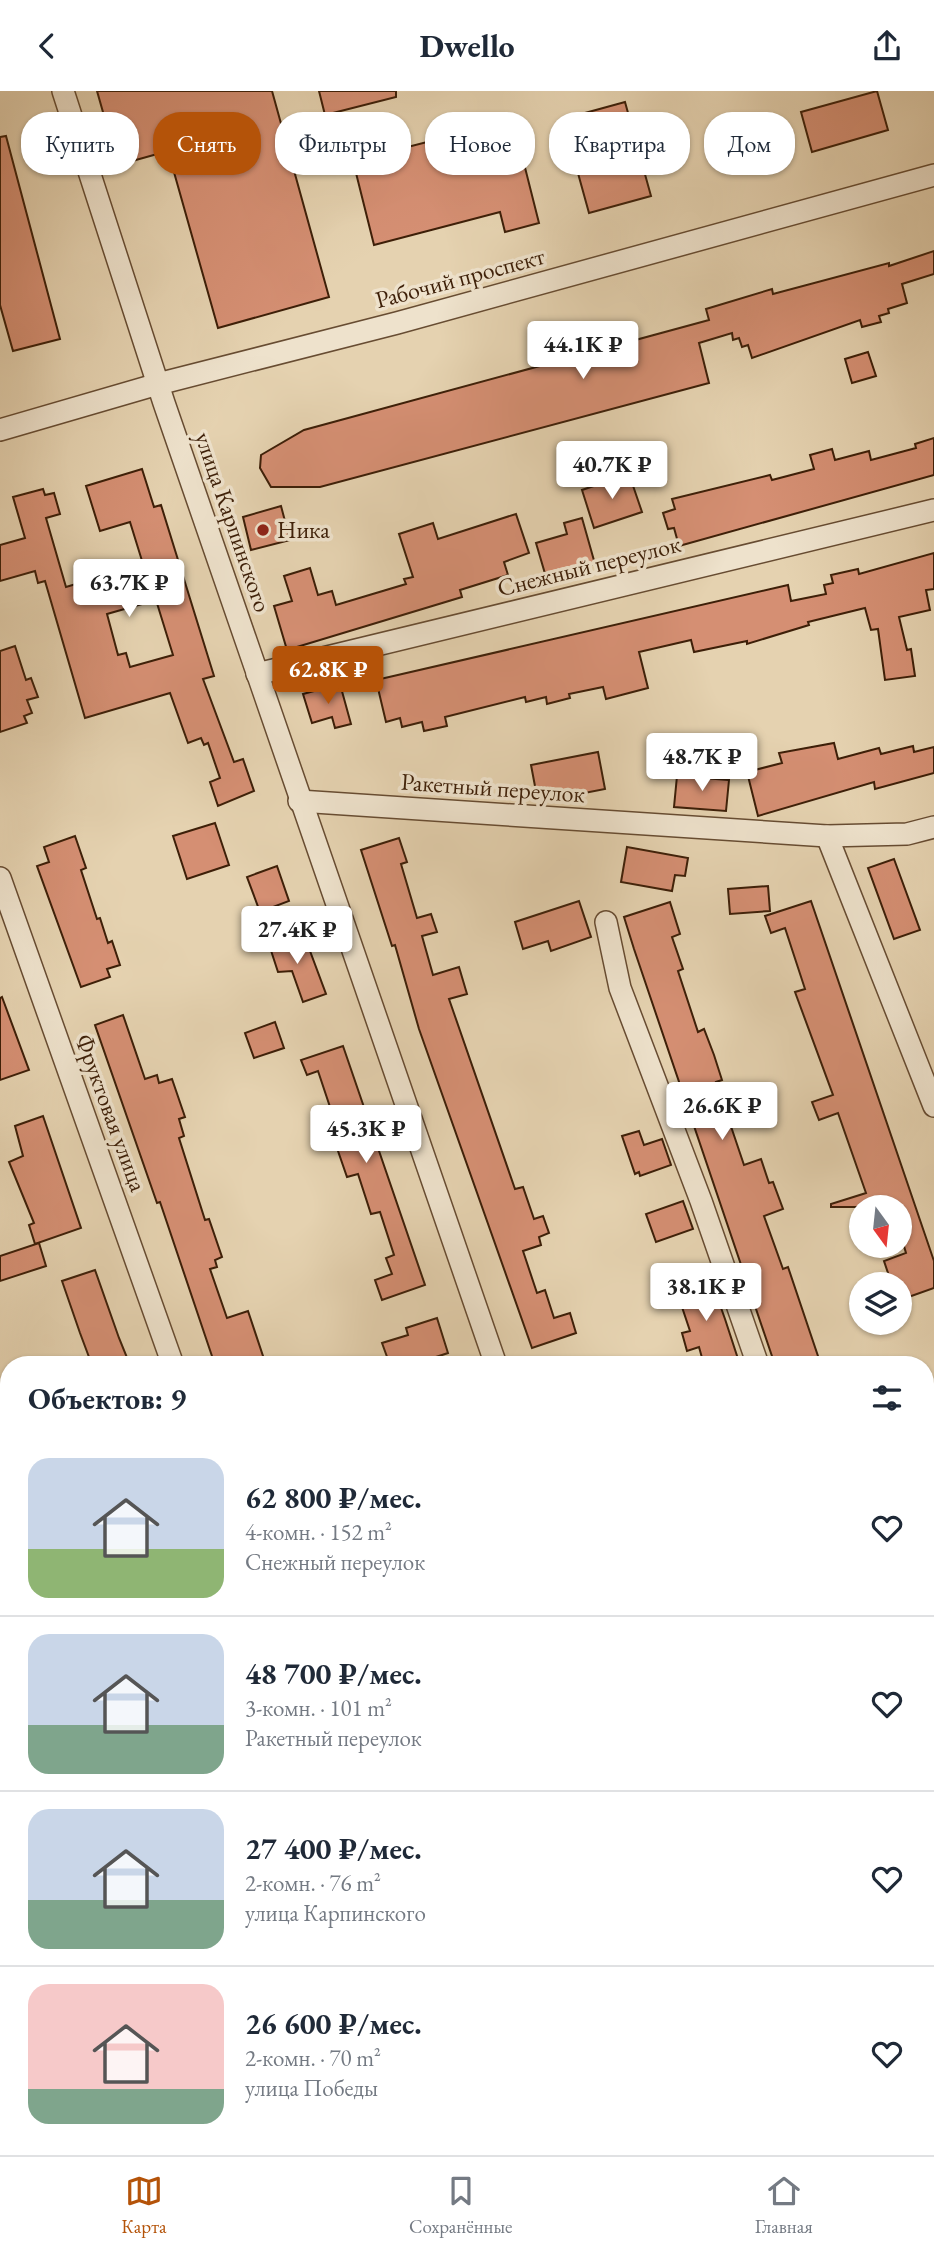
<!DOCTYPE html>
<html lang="ru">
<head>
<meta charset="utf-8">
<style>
	body { margin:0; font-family:"EB Garamond",serif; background:#f6f6f7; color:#1f2937; height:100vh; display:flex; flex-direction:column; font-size:26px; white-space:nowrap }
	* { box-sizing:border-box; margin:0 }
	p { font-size:23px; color:#747a83 }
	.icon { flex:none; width:38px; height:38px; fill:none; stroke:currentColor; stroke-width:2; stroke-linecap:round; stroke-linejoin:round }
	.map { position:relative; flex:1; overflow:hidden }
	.side { position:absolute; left:0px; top:1265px; width:934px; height:800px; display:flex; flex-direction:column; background:#fff; border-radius:28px 28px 0 0; box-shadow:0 2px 5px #0004 }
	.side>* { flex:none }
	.top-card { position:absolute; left:21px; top:21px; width:892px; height:63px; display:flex; gap:14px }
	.needle { width:46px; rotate:165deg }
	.fabs { position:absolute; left:849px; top:1104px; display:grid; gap:14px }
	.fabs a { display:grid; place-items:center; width:63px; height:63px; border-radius:50%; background:#fff; box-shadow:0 2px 5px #0004; font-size:35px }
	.price { position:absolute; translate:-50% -60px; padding:0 16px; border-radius:7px; background:#fff; color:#222; font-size:23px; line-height:46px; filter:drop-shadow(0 2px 4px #0008) }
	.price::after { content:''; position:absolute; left:50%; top:42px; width:21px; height:16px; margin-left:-10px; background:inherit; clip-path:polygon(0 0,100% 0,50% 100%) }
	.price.active { background:#b45309; color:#fff }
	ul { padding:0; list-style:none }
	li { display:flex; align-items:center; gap:21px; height:175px; padding:0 28px }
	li+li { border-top:2px solid #e0e1e3 }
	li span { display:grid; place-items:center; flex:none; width:196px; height:140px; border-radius:21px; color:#555 }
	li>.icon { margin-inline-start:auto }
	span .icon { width:84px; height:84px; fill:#fffc; stroke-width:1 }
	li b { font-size:30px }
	h2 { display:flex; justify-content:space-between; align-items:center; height:84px; padding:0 28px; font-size:30px }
	.pill { padding:0 24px; border-radius:28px; background:#fff; box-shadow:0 2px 5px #0004; font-size:24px; line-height:63px }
	.pill.active { background:#b45309; color:#fff }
	header { display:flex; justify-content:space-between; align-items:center; height:91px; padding:0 28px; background:#fff; font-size:32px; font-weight:700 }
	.tab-bar { display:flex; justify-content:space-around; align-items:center; height:98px; border-top:2px solid #e0e1e3; background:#fff; font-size:19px; color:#747a83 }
	.tab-bar a { display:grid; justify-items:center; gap:4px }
	.tab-bar .active { color:#b45309 }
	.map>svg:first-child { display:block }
	.building { fill:#d58f73; stroke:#3d1f08; stroke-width:2; fill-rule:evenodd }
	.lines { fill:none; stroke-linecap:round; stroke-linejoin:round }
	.minor-casing { stroke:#674c32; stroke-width:24 }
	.major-casing { stroke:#3d1f08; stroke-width:30 }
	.minor { stroke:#eee2cc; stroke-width:21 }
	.major { stroke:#e2b978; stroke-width:26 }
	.poi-dot { fill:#8f2418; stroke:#eee2cc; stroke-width:2.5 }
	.labels { text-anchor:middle; stroke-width:7; stroke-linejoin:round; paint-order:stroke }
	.street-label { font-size:24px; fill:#3d1f08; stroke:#eee2cc }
	.poi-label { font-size:24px; fill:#3d1f08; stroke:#eee2cc; text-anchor:start }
</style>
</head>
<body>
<header><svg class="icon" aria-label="back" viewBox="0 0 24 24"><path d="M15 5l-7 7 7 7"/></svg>Dwello<svg class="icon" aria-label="share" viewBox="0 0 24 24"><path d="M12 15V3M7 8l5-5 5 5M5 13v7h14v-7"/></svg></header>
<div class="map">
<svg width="934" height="2064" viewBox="0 0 934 2064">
	<rect width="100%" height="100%" fill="#e5d2b0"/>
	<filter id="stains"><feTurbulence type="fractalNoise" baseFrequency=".00286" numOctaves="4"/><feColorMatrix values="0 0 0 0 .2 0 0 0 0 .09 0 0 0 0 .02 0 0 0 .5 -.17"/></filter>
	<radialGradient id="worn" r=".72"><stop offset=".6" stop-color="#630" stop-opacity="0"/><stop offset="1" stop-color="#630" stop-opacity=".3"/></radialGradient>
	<g class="building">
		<polygon points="97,0 272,0 329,206 218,237 168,60 118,74"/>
		<polygon points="319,0 396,0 396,6 325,24"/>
		<polygon points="877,0 888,39 812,61 801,21"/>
		<polygon points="625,11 651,105 589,122 563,28"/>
		<polygon points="513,29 539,132 505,141 500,121 374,154 353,70"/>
		<polygon points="6,45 60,248 13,260 0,214 0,46"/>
		<polygon points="934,160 934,183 902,193 907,212 888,218 889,222 879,225 881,231 862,236 860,229 752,267 748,254 742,256 739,247 733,249 732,242 699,252 709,292 320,396 271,396 260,377 261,364 304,339 709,229 706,218 772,198 773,203 889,172 889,175"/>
		<polygon points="868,261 876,285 852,292 845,268"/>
		<polygon points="934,347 934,384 679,455 674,437 668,438 663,422 675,418 672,408 770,384 772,389 814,378 810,364 832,358 835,369 869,360 871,369 916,357 915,353"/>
		<path d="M142,378L154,416L161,414L214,585L203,588L234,671L243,668L254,700L218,715L210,691L220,687L208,652L204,654L201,647L188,652L170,602L85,627L45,490L38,492L35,480L0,490V454L25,447L13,406L43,398L45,404L54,402L60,423L46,427L66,496L143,473L130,431L100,440L86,395ZM156,509L173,564L130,576L126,562L118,564L107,523Z"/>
		<polygon points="629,383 642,421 594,437 582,399"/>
		<polygon points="281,415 290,449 251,459 243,426"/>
		<polygon points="516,423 529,462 504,471 508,484 460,499 462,506 287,559 274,515 292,510 284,485 310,477 318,504 332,500 336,514 406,493 404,488 413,486 399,443 433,432 438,448"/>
		<polygon points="582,427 595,473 546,486 536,452 567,443 564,432"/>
		<polygon points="934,462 934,498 926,499 930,519 899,526 907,559 911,558 915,585 885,589 878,538 871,539 865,517 808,531 809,534 747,553 747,550 694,561 691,549 639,561 648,597 606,608 603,596 569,603 570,607 547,613 546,606 526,611 525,606 445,626 447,635 424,640 422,631 402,636 400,627 386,631 376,589 788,494 791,510 826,503 824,494 833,492 831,484 858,478 859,483"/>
		<polygon points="15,555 26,589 31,587 38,606 27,609 32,622 24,625 27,632 0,641 0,560"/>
		<polygon points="340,593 351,633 335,637 332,626 312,632 303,603"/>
		<polygon points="834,652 838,668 879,657 881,663 913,655 914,661 934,656 934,682 875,698 874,691 758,725 747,681 782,672 779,662"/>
		<polygon points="598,661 605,698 538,711 531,674"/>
		<polygon points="677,685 729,689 726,720 674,716"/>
		<polygon points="215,732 229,774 187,788 173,745"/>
		<polygon points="75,745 86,777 81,779 97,828 100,827 108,852 112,850 120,874 107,878 110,886 81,896 37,775 49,771 44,756"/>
		<polygon points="399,747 407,771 401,773 417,827 431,823 437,841 422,845 433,884 459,876 467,903 449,908 515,1098 523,1096 534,1128 543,1125 549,1142 539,1146 541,1154 523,1160 537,1202 545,1199 554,1227 570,1222 576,1242 532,1257 419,938 395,854 392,855 361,759"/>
		<polygon points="627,756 688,767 685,785 675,784 672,800 621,791"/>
		<polygon points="894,768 920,839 894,848 868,777"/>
		<polygon points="277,775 289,810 260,821 247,786"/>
		<polygon points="768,795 770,820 730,823 728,798"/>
		<polygon points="579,810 591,846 551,860 548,850 523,858 515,831"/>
		<polygon points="811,810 934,1170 934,1197 900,1209 900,1194 892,1194 884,1170 906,1162 900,1142 900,1116 831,1116 831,1113 866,1102 838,1022 819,1029 812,1011 833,1004 795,901 805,898 785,837 771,842 765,825"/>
		<polygon points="670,811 680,843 672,846 683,878 678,880 698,941 704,938 714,964 722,989 716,991 744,1074 761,1068 769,1092 773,1091 783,1118 764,1125 783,1178 788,1176 821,1274 775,1274 634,858 624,826"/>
		<polygon points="265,831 286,859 307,852 326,903 303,911 292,880 278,881 262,832"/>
		<polygon points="2,906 29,979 0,989 0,907"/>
		<polygon points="123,924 145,988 157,984 159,992 172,988 185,1026 179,1028 184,1045 179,1047 205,1129 209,1128 222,1166 215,1169 217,1176 210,1178 227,1227 248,1220 266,1274 215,1274 160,1111 157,1112 95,934"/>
		<polygon points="275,931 284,957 254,967 245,942"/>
		<polygon points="343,955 425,1194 382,1209 375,1189 392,1183 386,1167 394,1164 380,1121 371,1123 358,1083 347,1086 328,1031 332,1030 330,1016 318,980 307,984 301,969"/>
		<polygon points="43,1025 81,1137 35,1153 29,1134 34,1132 9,1071 23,1065 15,1035"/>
		<polygon points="639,1040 644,1054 662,1048 671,1074 640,1085 639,1081 635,1083 622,1045"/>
		<polygon points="683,1110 693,1138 656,1151 646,1123"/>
		<polygon points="39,1152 46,1175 0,1190 0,1165"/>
		<polygon points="95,1179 119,1247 130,1274 92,1274 80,1242 62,1190"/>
		<polygon points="709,1183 725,1228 740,1274 704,1274 699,1256 687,1260 682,1242 690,1240 675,1195"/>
		<polygon points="437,1227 448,1262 430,1268 432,1274 390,1274 382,1252 408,1244 406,1237"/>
	</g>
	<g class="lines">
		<defs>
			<g id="minor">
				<polyline points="63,0 164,312 496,1274"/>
				<polyline points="0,339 158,293 397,232 934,84"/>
				<polyline points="257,583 934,419"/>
				<polyline points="299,710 827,745 907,743 934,736"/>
				<polyline points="827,745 934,1015"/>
				<polyline points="0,787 173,1274"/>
				<polyline points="606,831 620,897 701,1110 758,1274"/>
				<polyline points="0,1716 9,1713"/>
				<polyline points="926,1746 934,1769"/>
				<polyline points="777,2056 780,2064"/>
			</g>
			<g id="major">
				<polyline points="926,1814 934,1811"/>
				<polyline points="209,2064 231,2056"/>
			</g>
		</defs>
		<use href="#minor" class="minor-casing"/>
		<use href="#major" class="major-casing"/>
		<use href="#minor" class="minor"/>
		<use href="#major" class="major"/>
	</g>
	<circle class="poi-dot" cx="263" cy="439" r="7"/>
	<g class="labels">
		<g class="street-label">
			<text transform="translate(460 187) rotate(-15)" y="8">Рабочий проспект</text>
			<text transform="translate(233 431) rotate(71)" y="8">улица Карпинского</text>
			<text transform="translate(589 475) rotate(-14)" y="8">Снежный переулок</text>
			<text transform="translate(493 697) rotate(4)" y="8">Ракетный переулок</text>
			<text transform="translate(111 1022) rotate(70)" y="8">Фруктовая улица</text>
		</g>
		<g class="poi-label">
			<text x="277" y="447">Ника</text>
		</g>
	</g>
	<rect width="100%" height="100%" filter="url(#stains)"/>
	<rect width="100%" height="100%" fill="url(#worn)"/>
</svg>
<div class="fabs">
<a><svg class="needle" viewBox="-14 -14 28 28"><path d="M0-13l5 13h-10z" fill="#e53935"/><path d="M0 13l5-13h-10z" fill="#747a83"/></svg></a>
<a><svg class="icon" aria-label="layers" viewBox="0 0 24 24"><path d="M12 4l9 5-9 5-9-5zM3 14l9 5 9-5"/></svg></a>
</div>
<b class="price" style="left:583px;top:290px">44.1K ₽</b>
<b class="price" style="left:612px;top:410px">40.7K ₽</b>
<b class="price" style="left:129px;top:528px">63.7K ₽</b>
<b class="price active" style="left:328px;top:615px">62.8K ₽</b>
<b class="price" style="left:702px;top:702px">48.7K ₽</b>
<b class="price" style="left:297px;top:875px">27.4K ₽</b>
<b class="price" style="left:722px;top:1051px">26.6K ₽</b>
<b class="price" style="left:366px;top:1074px">45.3K ₽</b>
<b class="price" style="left:706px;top:1232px">38.1K ₽</b>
<div class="top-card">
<a class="pill">Купить</a>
<a class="pill active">Снять</a>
<a class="pill">Фильтры</a>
<a class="pill">Новое</a>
<a class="pill">Квартира</a>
<a class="pill">Дом</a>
</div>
<section class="side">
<h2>Объектов: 9<svg class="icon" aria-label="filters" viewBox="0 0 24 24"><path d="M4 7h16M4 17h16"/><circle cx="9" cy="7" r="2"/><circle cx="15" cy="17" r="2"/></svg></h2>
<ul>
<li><span style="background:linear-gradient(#c9d6e8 65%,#8fb573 0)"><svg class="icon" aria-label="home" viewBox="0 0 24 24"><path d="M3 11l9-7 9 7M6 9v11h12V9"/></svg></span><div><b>62 800 ₽/мес.</b><p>4-комн. · 152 m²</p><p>Снежный переулок</p></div><svg class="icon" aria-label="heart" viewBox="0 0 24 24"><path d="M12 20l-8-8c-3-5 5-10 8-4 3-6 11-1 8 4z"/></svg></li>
<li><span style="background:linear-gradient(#c9d6e8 65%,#7fa58c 0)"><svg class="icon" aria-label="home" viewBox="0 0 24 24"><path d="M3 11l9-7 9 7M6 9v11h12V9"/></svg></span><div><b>48 700 ₽/мес.</b><p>3-комн. · 101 m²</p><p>Ракетный переулок</p></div><svg class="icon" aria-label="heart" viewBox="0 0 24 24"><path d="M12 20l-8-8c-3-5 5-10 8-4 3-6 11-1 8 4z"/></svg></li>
<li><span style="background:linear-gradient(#c9d6e8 65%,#7fa58c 0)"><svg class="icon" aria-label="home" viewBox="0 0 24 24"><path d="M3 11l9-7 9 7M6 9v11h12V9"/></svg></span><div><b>27 400 ₽/мес.</b><p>2-комн. · 76 m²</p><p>улица Карпинского</p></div><svg class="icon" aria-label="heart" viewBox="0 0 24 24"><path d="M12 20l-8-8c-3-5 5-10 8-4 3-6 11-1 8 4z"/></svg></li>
<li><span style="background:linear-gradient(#f6c9c9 75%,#7fa58c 0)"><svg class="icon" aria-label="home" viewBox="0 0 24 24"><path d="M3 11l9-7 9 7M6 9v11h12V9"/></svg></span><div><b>26 600 ₽/мес.</b><p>2-комн. · 70 m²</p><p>улица Победы</p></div><svg class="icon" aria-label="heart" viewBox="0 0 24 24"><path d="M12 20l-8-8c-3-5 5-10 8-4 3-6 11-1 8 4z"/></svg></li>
</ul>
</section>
</div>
<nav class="tab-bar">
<a class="active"><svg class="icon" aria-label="map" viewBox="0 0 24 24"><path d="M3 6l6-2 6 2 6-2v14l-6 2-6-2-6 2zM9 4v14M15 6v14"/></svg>Карта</a>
<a><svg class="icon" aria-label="saved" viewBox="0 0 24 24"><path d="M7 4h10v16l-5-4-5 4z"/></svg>Сохранённые</a>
<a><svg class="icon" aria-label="home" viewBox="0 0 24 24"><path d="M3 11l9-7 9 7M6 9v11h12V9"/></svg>Главная</a>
</nav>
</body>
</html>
